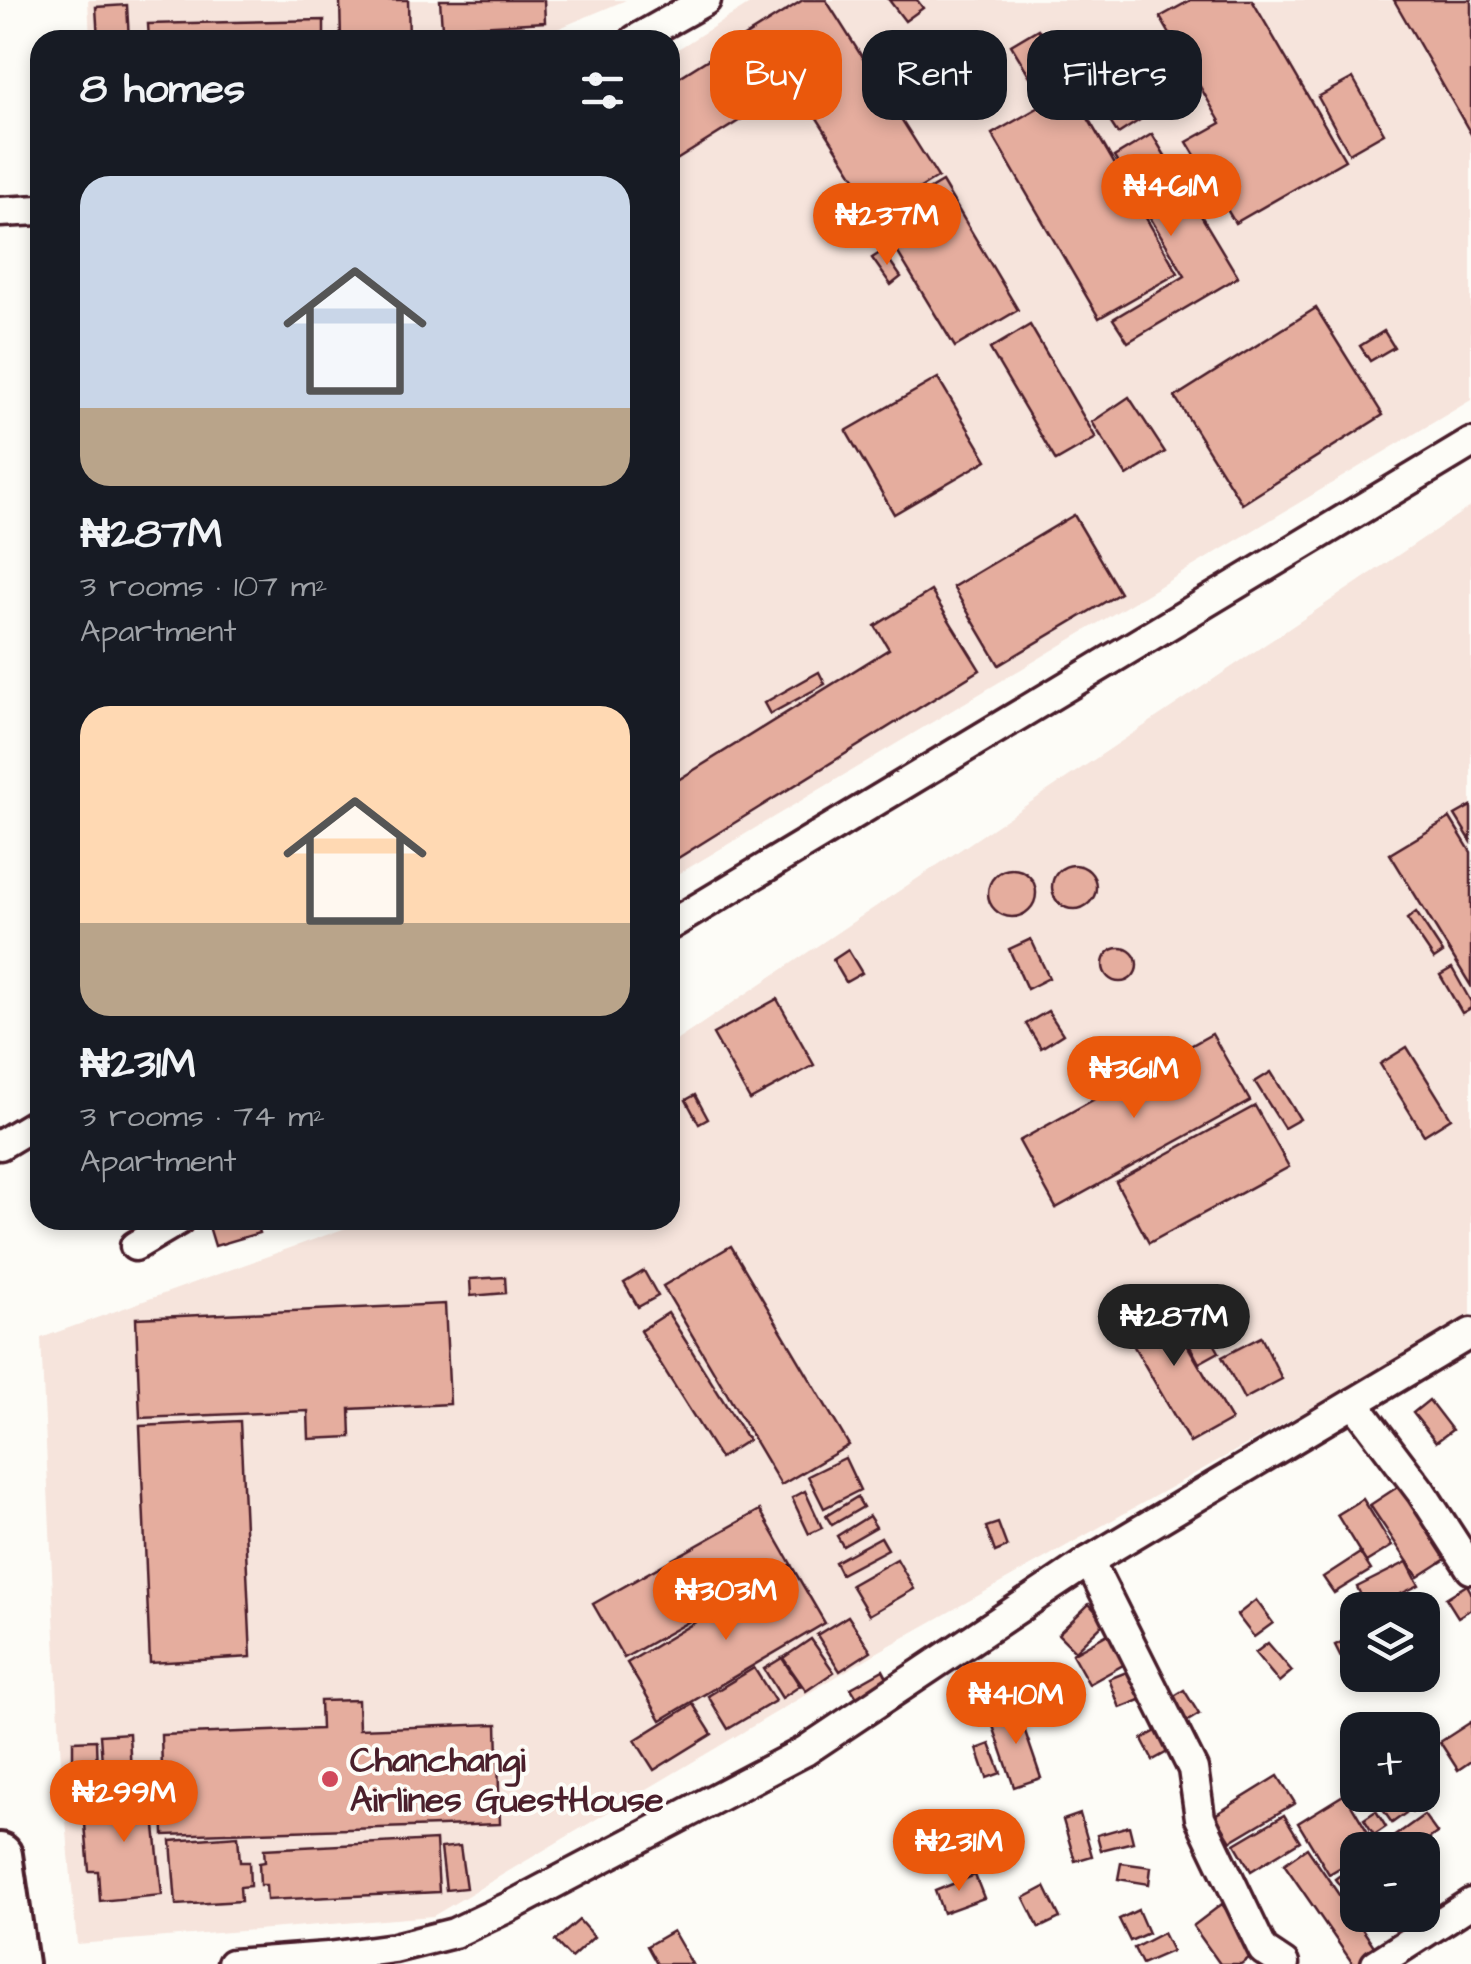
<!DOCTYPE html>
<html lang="en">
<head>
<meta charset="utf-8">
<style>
	body { margin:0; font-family:"Architects Daughter",sans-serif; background:#20242c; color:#f1f3f6; height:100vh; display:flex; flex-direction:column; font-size:38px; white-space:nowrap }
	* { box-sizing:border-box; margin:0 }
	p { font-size:32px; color:#9ea1a6 }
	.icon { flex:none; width:55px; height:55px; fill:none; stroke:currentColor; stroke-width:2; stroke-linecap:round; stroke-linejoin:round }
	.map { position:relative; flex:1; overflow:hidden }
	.details { position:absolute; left:30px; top:30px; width:650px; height:1200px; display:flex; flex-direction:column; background:#171b24; border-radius:30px; box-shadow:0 5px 15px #0003 }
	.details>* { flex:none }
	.top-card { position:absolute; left:710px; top:30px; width:610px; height:90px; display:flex; gap:20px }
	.fabs { position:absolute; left:1340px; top:1592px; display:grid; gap:20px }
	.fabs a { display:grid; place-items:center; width:100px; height:100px; border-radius:20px; background:#171b24; box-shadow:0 5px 15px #0003; font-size:50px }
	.price { position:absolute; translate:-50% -85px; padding:0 22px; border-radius:35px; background:#ea580c; color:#fff; font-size:32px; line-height:65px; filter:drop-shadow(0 2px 5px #0008) }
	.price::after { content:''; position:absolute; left:50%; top:60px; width:30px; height:22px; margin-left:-15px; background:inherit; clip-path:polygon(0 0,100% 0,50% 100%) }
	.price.current { background:#222; color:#fff }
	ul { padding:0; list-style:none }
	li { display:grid; align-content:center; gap:20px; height:530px; padding:0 50px }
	li span { display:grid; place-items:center; height:310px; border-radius:30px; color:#555 }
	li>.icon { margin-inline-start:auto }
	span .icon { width:180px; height:180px; fill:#fffc; stroke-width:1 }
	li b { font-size:42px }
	h2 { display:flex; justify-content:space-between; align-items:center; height:120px; padding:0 50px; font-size:42px }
	.tag { padding:0 35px; border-radius:30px; background:#171b24; box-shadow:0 5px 15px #0003; font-size:35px; line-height:90px }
	.tag.current { background:#ea580c; color:#fff }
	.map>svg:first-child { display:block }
	.built { fill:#f6e4dc }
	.building { fill:#e5ad9e; stroke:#4a1f2b; stroke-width:2.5 }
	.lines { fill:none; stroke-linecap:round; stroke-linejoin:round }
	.minor-casing { stroke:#4a1f2b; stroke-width:35 }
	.primary-casing { stroke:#4a1f2b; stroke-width:50 }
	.minor { stroke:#fdfcf7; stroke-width:28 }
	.primary { stroke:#fdfcf7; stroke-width:42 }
	.poi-dot { fill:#d1495b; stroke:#fdfcf7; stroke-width:4 }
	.labels { text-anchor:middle; stroke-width:8; stroke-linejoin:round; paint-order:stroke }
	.poi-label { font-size:35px; font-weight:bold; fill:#4a1f2b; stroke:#fdfcf7; text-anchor:start }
</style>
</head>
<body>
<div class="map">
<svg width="1471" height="1964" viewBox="0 0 1471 1964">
	<rect width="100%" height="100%" fill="#fdfcf7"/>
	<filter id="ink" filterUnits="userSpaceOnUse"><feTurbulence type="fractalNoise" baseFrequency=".01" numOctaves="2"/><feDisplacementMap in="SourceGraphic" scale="20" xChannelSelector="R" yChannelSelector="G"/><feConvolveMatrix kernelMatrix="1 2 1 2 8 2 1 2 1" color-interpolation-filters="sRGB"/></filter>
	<g filter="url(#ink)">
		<g class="built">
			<polygon points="88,0 626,0 531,40 90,40"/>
			<polygon points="756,0 1471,0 1471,400 670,879 670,54"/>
			<polygon points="1471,506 1471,1318 878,1652 433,1916 77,1944 61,1764 41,1338 368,1220 670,1220 670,1045"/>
		</g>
		<g class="building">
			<polygon points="340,0 408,0 409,40 341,40"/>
			<polygon points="440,0 544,0 545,22 442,28"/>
			<polygon points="803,0 826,0 938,177 878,214 796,85 670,164 670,83"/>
			<polygon points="889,0 917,0 923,8 905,21"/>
			<polygon points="1191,0 1252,0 1345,160 1235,223 1187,142 1221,123 1160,17"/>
			<polygon points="1394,0 1471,0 1471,134"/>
			<polygon points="127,5 129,40 98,40 96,7"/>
			<polygon points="324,20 324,40 149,40 148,24"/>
			<polygon points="1038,29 1064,72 1037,88 1011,45"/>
			<polygon points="1153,54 1180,94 1118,134 1092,94"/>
			<polygon points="1353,78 1384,133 1349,153 1318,97"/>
			<polygon points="1071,89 1178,273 1099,318 992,134"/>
			<polygon points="1152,134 1238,277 1128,342 1113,319 1185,276 1114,157"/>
			<polygon points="942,182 1018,310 955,347 878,220"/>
			<polygon points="883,251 901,277 891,285 872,258"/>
			<polygon points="1316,308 1383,415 1242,504 1175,397"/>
			<polygon points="1030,325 1096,438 1056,461 990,349"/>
			<polygon points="1384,331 1394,347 1370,361 1360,346"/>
			<polygon points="938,378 987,460 894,514 846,431"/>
			<polygon points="1129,397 1165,452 1127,476 1092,422"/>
			<polygon points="1074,515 1120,593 999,665 953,587"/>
			<polygon points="931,591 980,670 670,863 670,785 889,649 875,626"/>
			<polygon points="819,672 825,684 770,714 764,703"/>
			<polygon points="1471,806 1471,841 1455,815"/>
			<polygon points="1450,818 1471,852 1471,986 1390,854"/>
			<circle cx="1074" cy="887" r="22"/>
			<circle cx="1012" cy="893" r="24"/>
			<polygon points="1416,912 1443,953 1434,959 1407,919"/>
			<polygon points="1031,939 1049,978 1027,989 1009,949"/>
			<circle cx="1120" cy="965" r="17"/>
			<polygon points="848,950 862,973 846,982 833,960"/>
			<polygon points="1452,968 1471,1002 1471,1008 1462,1013 1440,975"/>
			<polygon points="777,999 814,1065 750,1100 713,1034"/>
			<polygon points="1048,1011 1063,1034 1041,1048 1026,1024"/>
			<polygon points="1212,1034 1250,1101 1056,1208 1019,1141"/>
			<polygon points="1407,1047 1451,1118 1424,1135 1380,1064"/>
			<polygon points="1271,1072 1300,1119 1284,1128 1255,1082"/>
			<polygon points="695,1095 708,1119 699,1124 686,1100"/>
			<polygon points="1255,1106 1289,1167 1149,1243 1116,1182"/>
			<polygon points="217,1220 255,1220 259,1233 215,1246 208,1223"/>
			<polygon points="731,1246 849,1445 781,1485 663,1286"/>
			<polygon points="644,1271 658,1296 638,1307 624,1283"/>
			<polygon points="505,1277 506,1293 471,1296 470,1279"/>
			<polygon points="1158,1295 1231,1420 1190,1443 1118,1319"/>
			<polygon points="445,1304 450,1404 350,1409 351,1437 309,1439 308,1411 140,1418 136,1318"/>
			<polygon points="668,1313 748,1440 720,1458 640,1331"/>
			<polygon points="1203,1324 1219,1352 1199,1363 1184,1335"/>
			<polygon points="1261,1337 1282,1379 1244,1399 1222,1357"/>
			<polygon points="1429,1400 1452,1430 1436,1442 1413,1413"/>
			<polygon points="240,1421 251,1657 150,1663 140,1426"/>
			<polygon points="845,1458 860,1490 824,1508 808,1476"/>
			<polygon points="1402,1484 1449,1557 1418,1577 1370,1505"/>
			<polygon points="805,1491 822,1528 809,1534 792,1498"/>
			<polygon points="857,1497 863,1507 832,1525 826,1516"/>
			<polygon points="1363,1499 1392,1546 1366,1562 1337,1515"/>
			<polygon points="760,1510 791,1564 624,1658 593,1604"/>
			<polygon points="869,1516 876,1527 843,1546 837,1536"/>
			<polygon points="998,1523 1007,1547 995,1552 986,1527"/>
			<polygon points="881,1537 888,1549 841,1574 835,1562"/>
			<polygon points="1360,1553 1371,1570 1334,1593 1323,1577"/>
			<polygon points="897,1559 914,1589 869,1615 851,1585"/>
			<polygon points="1407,1562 1419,1585 1368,1610 1357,1587"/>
			<polygon points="791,1565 825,1623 661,1720 627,1663"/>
			<polygon points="1467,1585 1471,1592 1471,1609 1458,1617 1446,1598"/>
			<polygon points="1256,1600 1273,1623 1254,1637 1237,1615"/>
			<polygon points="1089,1604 1105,1622 1075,1651 1058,1634"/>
			<polygon points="848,1616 871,1651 840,1671 817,1635"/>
			<polygon points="1115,1630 1132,1660 1089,1684 1072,1654"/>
			<polygon points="1358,1634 1358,1666 1348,1671 1335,1645"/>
			<polygon points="811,1639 834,1672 806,1691 783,1658"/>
			<polygon points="1268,1643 1292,1671 1279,1682 1255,1653"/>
			<polygon points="782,1658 800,1686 782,1698 764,1669"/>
			<polygon points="754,1668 775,1701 728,1729 708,1696"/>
			<polygon points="1137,1668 1148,1697 1120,1708 1109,1679"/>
			<polygon points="883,1670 890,1683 859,1701 851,1688"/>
			<polygon points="1184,1690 1199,1714 1186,1722 1171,1698"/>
			<polygon points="358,1700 359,1729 497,1724 500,1824 164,1835 161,1735 321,1729 320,1701"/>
			<polygon points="693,1704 712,1734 654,1770 635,1740"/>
			<polygon points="1017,1708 1041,1778 1014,1787 990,1717"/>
			<polygon points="1471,1722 1471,1761 1458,1770 1440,1742"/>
			<polygon points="1160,1729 1171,1750 1153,1760 1142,1739"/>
			<polygon points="129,1733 131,1775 103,1776 100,1735"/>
			<polygon points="96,1740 97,1773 73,1774 73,1741"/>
			<polygon points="990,1744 1001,1773 987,1778 977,1749"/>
			<polygon points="1278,1776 1295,1803 1231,1841 1215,1815"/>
			<polygon points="1424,1778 1436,1794 1412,1812 1400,1795 1422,1795"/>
			<polygon points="151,1787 162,1895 100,1901 98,1871 89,1871 85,1824 96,1823 93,1793"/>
			<polygon points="1345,1794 1376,1846 1370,1850 1358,1850 1358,1857 1329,1874 1298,1823"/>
			<polygon points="1396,1797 1406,1813 1392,1823 1381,1807"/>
			<polygon points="1376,1811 1386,1827 1374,1835 1364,1819"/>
			<polygon points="1080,1814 1092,1856 1075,1861 1063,1820"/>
			<polygon points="1284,1815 1300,1841 1251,1871 1235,1844"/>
			<polygon points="1424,1815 1437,1833 1413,1850 1375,1850"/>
			<polygon points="1129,1826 1133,1842 1101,1850 1097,1835"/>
			<polygon points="238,1836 240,1862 249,1862 250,1886 240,1887 241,1901 176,1905 171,1841"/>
			<polygon points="436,1840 439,1892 267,1900 266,1885 260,1885 259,1863 265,1862 264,1849"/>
			<polygon points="460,1846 466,1888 446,1890 441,1848"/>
			<polygon points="1307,1848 1378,1952 1361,1964 1353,1964 1284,1864"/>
			<polygon points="1358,1862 1358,1890 1348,1897 1335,1879"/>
			<polygon points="1121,1863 1151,1867 1149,1884 1118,1879"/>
			<polygon points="975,1875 984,1898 943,1913 935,1891"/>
			<polygon points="1045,1887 1060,1918 1039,1928 1024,1898"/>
			<polygon points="1222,1904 1257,1952 1241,1964 1220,1964 1193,1926"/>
			<polygon points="1138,1910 1148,1933 1130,1941 1119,1919"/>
			<polygon points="579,1920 594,1937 571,1958 555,1941"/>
			<polygon points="673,1931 692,1964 657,1964 647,1946"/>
			<polygon points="1163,1933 1172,1951 1142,1964 1134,1948"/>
		</g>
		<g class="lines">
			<defs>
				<g id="minor">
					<polyline points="635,40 706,0"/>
					<polyline points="0,212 40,210"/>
					<polyline points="670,925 1471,443"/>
					<polyline points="0,1145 40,1121"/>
					<polyline points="135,1246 179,1220"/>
					<polyline points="1354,1403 1422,1493 1471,1569"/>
					<polyline points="1089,1561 1193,1769 1200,1818 1263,1950 1284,1964"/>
					<polyline points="232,1964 328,1957 394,1948 454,1933 509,1907 805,1751 1089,1561 1471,1333"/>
					<polyline points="1376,1964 1471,1903"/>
				</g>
				<polyline id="primary" points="0,1855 16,1964"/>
			</defs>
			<use href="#minor" class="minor-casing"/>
			<use href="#primary" class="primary-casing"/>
			<use href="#minor" class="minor"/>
			<use href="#primary" class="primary"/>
		</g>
	</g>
	<circle class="poi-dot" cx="330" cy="1779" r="10"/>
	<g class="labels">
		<g class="poi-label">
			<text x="350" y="1771">Chanchangi<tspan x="350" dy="40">Airlines GuestHouse</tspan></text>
		</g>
	</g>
</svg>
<div class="fabs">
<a><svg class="icon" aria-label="layers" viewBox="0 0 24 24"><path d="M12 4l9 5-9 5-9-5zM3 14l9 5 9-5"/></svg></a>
<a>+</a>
<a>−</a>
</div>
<b class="price" style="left:1171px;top:239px">₦461M</b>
<b class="price" style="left:887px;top:268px">₦237M</b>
<b class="price" style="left:1134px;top:1121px">₦361M</b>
<b class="price current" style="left:1174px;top:1369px">₦287M</b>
<b class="price" style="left:726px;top:1643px">₦303M</b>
<b class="price" style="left:1016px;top:1747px">₦410M</b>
<b class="price" style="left:124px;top:1845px">₦299M</b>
<b class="price" style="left:959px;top:1894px">₦231M</b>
<div class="top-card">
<a class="tag current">Buy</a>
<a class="tag">Rent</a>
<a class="tag">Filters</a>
</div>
<section class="details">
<h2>8 homes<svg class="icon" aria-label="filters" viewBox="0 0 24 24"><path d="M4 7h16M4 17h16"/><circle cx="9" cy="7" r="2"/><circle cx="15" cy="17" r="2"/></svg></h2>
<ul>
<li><span style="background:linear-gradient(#c9d6e8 75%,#b9a48a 0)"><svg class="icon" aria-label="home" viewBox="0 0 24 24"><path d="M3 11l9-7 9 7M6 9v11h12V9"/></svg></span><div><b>₦287M</b><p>3 rooms · 107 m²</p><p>Apartment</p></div></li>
<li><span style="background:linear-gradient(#ffd9b3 70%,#b9a48a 0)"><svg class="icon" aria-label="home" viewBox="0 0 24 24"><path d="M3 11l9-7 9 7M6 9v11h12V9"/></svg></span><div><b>₦231M</b><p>3 rooms · 74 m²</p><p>Apartment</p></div></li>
</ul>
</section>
</div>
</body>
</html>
